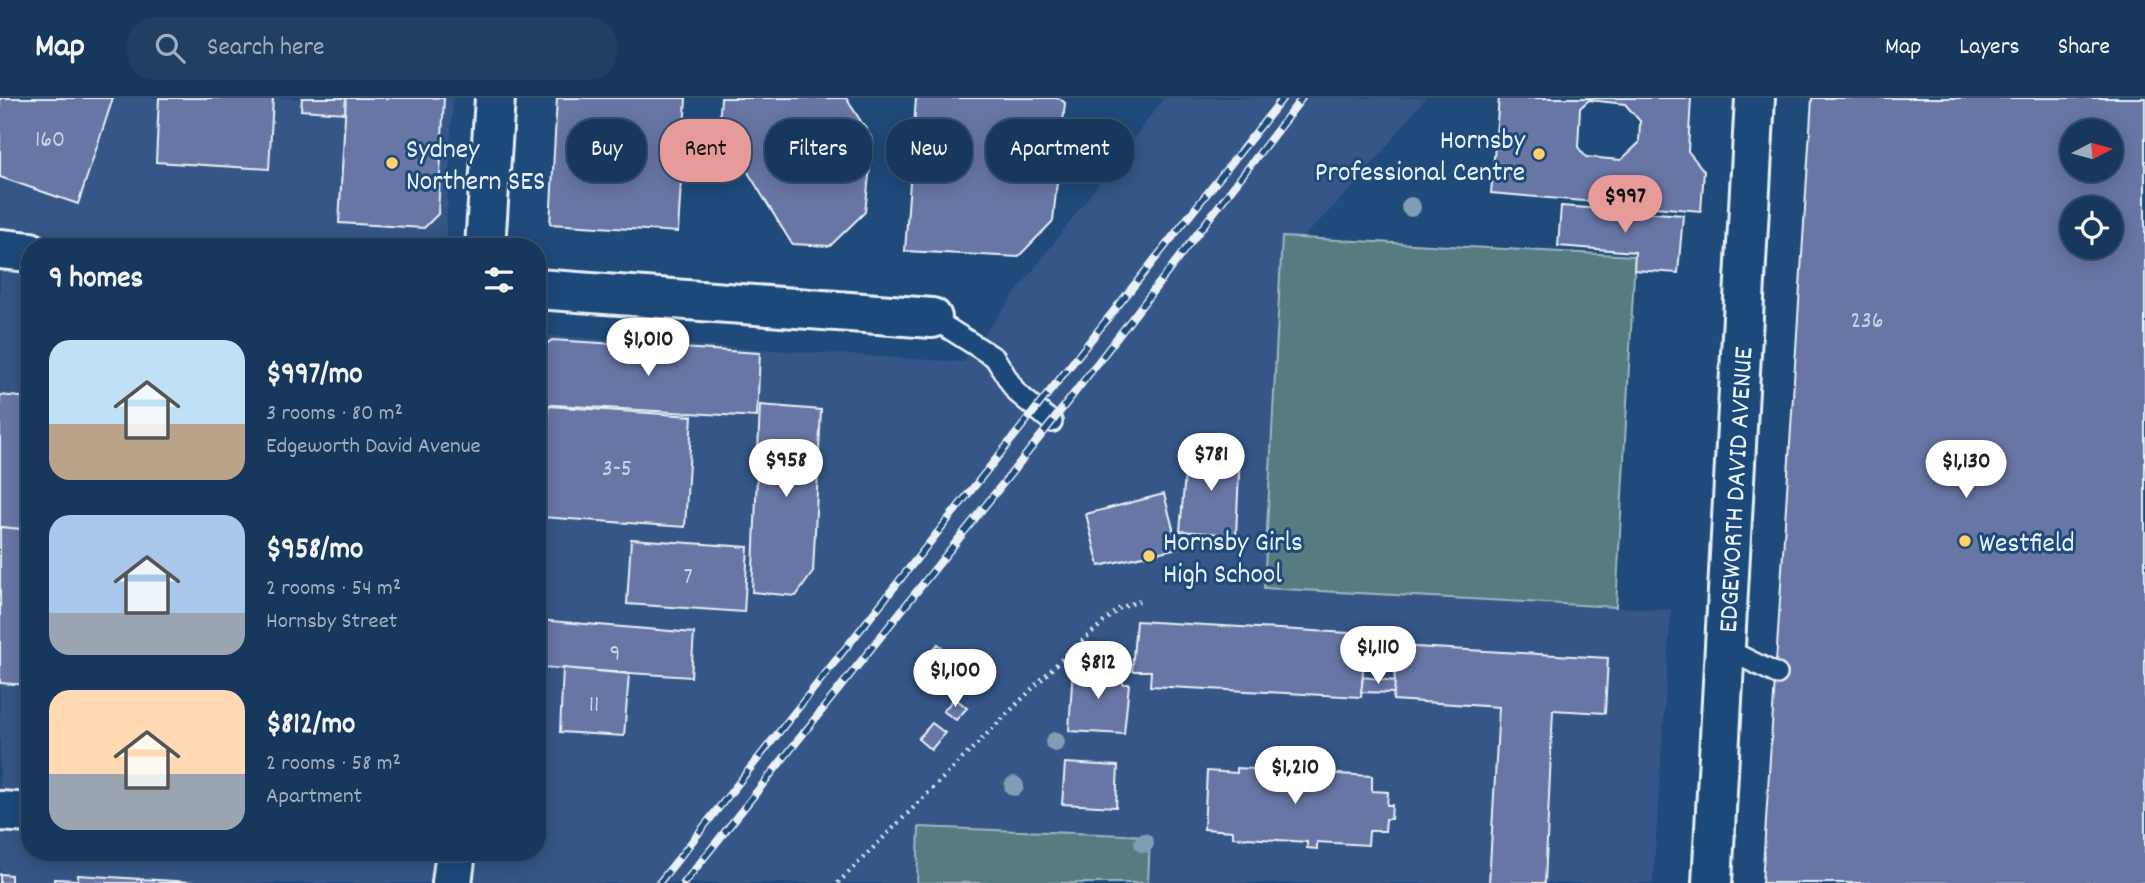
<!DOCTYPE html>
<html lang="en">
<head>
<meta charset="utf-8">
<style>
	body { margin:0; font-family:Dekko,sans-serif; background:#203f62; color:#f1f3f6; height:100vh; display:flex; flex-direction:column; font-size:26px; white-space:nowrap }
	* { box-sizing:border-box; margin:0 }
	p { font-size:23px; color:#9eacbb }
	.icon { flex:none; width:38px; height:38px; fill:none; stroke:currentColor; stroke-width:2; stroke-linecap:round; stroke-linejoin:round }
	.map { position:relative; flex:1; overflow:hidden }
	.sheet { position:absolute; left:21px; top:140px; width:525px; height:623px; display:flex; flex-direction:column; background:#17385c; border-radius:28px; box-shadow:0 4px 18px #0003,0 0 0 2px #365272 }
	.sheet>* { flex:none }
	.top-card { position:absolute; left:567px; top:21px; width:665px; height:63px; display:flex; gap:14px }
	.needle { width:46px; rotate:84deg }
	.tools { position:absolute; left:2060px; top:21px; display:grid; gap:14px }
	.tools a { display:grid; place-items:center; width:63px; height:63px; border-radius:50%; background:#17385c; box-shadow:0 4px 18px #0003,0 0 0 2px #365272; font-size:35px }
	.price { position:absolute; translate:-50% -60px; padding:0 16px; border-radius:24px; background:#fff; color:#222; font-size:23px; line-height:46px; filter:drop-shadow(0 2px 4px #0008) }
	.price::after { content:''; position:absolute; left:50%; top:42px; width:21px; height:16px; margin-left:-10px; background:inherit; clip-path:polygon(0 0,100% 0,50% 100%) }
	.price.on { background:#e69b98; color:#111 }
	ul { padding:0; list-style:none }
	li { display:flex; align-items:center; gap:21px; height:175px; padding:0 28px }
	li span { display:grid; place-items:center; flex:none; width:196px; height:140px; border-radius:21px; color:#555 }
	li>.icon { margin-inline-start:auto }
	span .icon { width:84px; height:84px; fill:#fffc; stroke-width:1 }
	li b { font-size:30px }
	h2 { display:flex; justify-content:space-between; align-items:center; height:84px; padding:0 28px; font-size:30px }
	.chip { padding:0 24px; border-radius:28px; background:#17385c; box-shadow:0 4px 18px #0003,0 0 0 2px #365272; font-size:24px; line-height:63px }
	.chip.on { background:#e69b98; color:#111 }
	header { display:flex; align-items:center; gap:42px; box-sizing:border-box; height:98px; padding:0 35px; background:#17385c; border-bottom:2px solid #365272 }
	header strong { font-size:33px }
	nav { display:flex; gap:38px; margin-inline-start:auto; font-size:24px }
	.search { width:490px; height:63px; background:#203f62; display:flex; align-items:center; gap:18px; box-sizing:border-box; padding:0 24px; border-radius:28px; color:#9eacbb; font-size:26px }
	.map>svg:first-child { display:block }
	.built { fill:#355787 }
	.green { fill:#567c82; stroke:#9fb6bd; stroke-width:2 }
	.building { fill:#6776a5; stroke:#e8f1f8; stroke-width:2; fill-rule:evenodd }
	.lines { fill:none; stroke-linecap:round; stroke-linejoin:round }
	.service-casing { stroke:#e8f1f8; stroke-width:24 }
	.minor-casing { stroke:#e8f1f8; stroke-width:44 }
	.secondary-casing { stroke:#e8f1f8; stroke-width:44 }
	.path { stroke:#e8f1f8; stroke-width:4.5; stroke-dasharray:2 5; stroke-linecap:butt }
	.service { stroke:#1f4a7a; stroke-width:19 }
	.minor { stroke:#1f4a7a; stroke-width:38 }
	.secondary { stroke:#1f4a7a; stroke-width:38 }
	.rail-casing { stroke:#e8f1f8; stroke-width:8 }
	.rail { stroke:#1f4a7a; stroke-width:5; stroke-dasharray:16; stroke-linecap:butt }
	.tree { fill:#819cb5 }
	.poi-dot { fill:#ffd166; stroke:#1f4a7a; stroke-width:2.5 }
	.labels { text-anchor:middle; stroke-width:6; stroke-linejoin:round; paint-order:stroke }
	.number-label { font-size:24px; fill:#c8d2e3 }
	.poi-label { font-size:28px; fill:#e8f1f8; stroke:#1f4a7a; text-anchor:start }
	.street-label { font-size:28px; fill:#e8f1f8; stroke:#1f4a7a }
</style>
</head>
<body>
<header>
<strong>Map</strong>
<div class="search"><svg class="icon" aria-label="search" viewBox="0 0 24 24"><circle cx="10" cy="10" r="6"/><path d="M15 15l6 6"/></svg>Search here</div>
<nav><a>Map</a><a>Layers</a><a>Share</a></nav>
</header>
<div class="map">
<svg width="2145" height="785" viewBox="0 0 2145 785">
	<rect width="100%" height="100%" fill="#1f4a7a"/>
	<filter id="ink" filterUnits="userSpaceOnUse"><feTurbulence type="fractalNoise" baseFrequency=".0143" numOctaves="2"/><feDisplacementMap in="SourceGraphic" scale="14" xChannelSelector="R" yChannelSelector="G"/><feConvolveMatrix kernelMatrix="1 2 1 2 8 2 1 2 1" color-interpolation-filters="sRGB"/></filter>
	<g filter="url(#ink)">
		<polygon class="built" points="0,0 453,0 445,149 30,149 30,754 537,754 537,237 963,264 1164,0 1425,0 1360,82 1281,161 1265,490 1671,512 1653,785 0,785"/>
		<g class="green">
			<polygon points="1282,139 1635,158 1616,509 1264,490"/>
			<polygon points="919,729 1150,738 1148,785 917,785"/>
		</g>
		<g class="building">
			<polygon points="0,0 113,0 78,106 0,79"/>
			<polygon points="159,0 273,0 269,71 156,64"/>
			<polygon points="302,0 346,0 345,15 301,12"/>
			<polygon points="346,0 444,0 438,116 424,130 339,125"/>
			<polygon points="557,0 686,0 678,134 550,126"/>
			<polygon points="721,0 846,0 873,42 865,114 830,148 792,146 719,27"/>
			<polygon points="916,0 1059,0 1065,5 1053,123 1018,159 905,153"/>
			<path d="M1499,0H1691L1688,53L1704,73L1701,113L1491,95ZM1589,2L1625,6L1640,23L1639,45L1621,62L1586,59L1578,49L1580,10Z"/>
			<path d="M1812,0H2145V785H1762ZM2072,33H2110V72H2072ZM2072,110H2110V149H2072Z"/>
			<polygon points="1561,108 1683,117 1678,175 1634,172 1635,154 1558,148"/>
			<polygon points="552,242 760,255 757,319 537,306 537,253"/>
			<polygon points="0,297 30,300 30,432 0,429"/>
			<polygon points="760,307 821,312 813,474 796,498 752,494"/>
			<polygon points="548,308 692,318 685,429 541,419"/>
			<polygon points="1187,353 1240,355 1236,437 1180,433"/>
			<polygon points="1164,396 1178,450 1099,468 1086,416"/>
			<polygon points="0,429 30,432 30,587 0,585"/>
			<polygon points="631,441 748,449 744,514 627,506"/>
			<polygon points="538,522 694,535 691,579 537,569"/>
			<polygon points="1136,523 1366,536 1361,599 1150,588 1151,573 1132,573"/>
			<polygon points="938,546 952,558 938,575 924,563"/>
			<polygon points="1397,548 1608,560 1605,615 1553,612 1545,785 1489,785 1499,609 1393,602"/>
			<polygon points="1073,569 1123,573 1123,586 1129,586 1124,636 1069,633"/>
			<polygon points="563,570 629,576 624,638 560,634"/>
			<polygon points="1363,579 1395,583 1394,595 1361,594"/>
			<polygon points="955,600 967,610 956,622 943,613"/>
			<polygon points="932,625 945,635 931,652 918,641"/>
			<polygon points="1065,665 1118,668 1116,709 1062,706"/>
			<polygon points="1312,668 1322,668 1322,675 1372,678 1372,693 1388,694 1387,707 1392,707 1391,721 1386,721 1385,733 1369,733 1368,747 1317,744 1317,751 1307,750 1307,744 1233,739 1233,733 1204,731 1207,673 1237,675 1237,670 1312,674"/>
			<polygon points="0,776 11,777 11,785 0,785"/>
			<polygon points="78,777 141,781 141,785 78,785"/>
			<polygon points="54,781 78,782 78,785 54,785"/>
			<polygon points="141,781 208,785 141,785"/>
		</g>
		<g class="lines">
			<defs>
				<g id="service">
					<polyline points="932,220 995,260 1016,294 1052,324"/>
					<polyline points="1726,551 1777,576"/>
				</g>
				<g id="minor">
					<polyline points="485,149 495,0"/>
					<polyline points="0,151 30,154"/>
					<polyline points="537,191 932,220"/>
					<polyline points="0,713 30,715"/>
					<polyline points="452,785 456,754"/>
				</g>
				<g id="secondary">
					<path id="s1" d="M1712,785L1755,0"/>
				</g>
			</defs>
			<use href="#service" class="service-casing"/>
			<use href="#minor" class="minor-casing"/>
			<use href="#secondary" class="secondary-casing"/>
			<polyline class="path" points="838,785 1067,556 1120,510 1139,503"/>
			<use href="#service" class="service"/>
			<use href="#minor" class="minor"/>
			<use href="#secondary" class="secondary"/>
			<defs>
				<g id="rail">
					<polyline points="659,785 1283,0"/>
					<polyline points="684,785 1052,324 1302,0"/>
				</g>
			</defs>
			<use href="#rail" class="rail-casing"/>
			<use href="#rail" class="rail"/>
		</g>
		<g class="tree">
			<circle cx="1411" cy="109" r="10"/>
			<circle cx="1055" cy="644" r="10"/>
			<circle cx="1014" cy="688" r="10"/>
			<circle cx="1144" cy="745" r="10"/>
		</g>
	</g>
	<g class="poi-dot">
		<circle cx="1539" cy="56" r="7"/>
		<circle cx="392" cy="65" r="7"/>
		<circle cx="1965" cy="443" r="7"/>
		<circle cx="1149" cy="458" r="7"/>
	</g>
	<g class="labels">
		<g class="number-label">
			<text x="50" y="48">160</text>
			<text x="1867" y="229">236</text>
			<text x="617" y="377">3-5</text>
			<text x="688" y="485">7</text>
			<text x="615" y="562">9</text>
			<text x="594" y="613">11</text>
		</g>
		<g class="poi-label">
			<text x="1525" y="50" text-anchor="end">Hornsby<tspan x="1525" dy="32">Professional Centre</tspan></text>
			<text x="406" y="59">Sydney<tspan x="406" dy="32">Northern SES</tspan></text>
			<text x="1163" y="452">Hornsby Girls<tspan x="1163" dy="32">High School</tspan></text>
			<text x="1979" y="453">Westfield</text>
		</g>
		<g class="street-label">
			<text dy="10" stroke="none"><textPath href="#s1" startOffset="394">EDGEWORTH DAVID AVENUE</textPath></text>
		</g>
	</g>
</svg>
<div class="tools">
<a><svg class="needle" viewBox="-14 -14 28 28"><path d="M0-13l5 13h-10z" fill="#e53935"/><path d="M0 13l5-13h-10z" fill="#9eacbb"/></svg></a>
<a><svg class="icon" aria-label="locate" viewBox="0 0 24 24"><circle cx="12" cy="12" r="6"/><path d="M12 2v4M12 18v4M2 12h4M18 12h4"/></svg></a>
</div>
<b class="price on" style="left:1625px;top:137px">$997</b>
<b class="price" style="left:648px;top:280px">$1,010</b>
<b class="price" style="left:1211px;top:395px">$781</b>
<b class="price" style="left:786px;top:401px">$958</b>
<b class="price" style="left:1966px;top:402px">$1,130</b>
<b class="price" style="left:1378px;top:588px">$1,110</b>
<b class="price" style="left:1098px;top:603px">$812</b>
<b class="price" style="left:955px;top:611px">$1,100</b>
<b class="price" style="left:1295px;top:708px">$1,210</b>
<div class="top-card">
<a class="chip">Buy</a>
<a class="chip on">Rent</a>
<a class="chip">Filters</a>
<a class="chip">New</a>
<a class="chip">Apartment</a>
</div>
<section class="sheet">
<h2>9 homes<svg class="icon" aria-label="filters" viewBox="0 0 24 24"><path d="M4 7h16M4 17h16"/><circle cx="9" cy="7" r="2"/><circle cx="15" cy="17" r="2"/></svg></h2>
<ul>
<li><span style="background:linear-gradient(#bfe0f5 60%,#b9a48a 0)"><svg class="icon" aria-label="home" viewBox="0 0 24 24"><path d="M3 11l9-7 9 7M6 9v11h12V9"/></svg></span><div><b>$997/mo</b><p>3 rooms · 80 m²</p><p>Edgeworth David Avenue</p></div></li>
<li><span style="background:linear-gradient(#a9c7e8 70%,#9aa5b1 0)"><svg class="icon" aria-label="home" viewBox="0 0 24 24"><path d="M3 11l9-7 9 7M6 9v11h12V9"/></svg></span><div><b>$958/mo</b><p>2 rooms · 54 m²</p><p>Hornsby Street</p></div></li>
<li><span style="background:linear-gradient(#ffd9b3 60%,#9aa5b1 0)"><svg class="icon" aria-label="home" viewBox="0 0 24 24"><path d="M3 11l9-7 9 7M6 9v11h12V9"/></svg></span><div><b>$812/mo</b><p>2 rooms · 58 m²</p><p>Apartment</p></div></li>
</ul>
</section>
</div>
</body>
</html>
